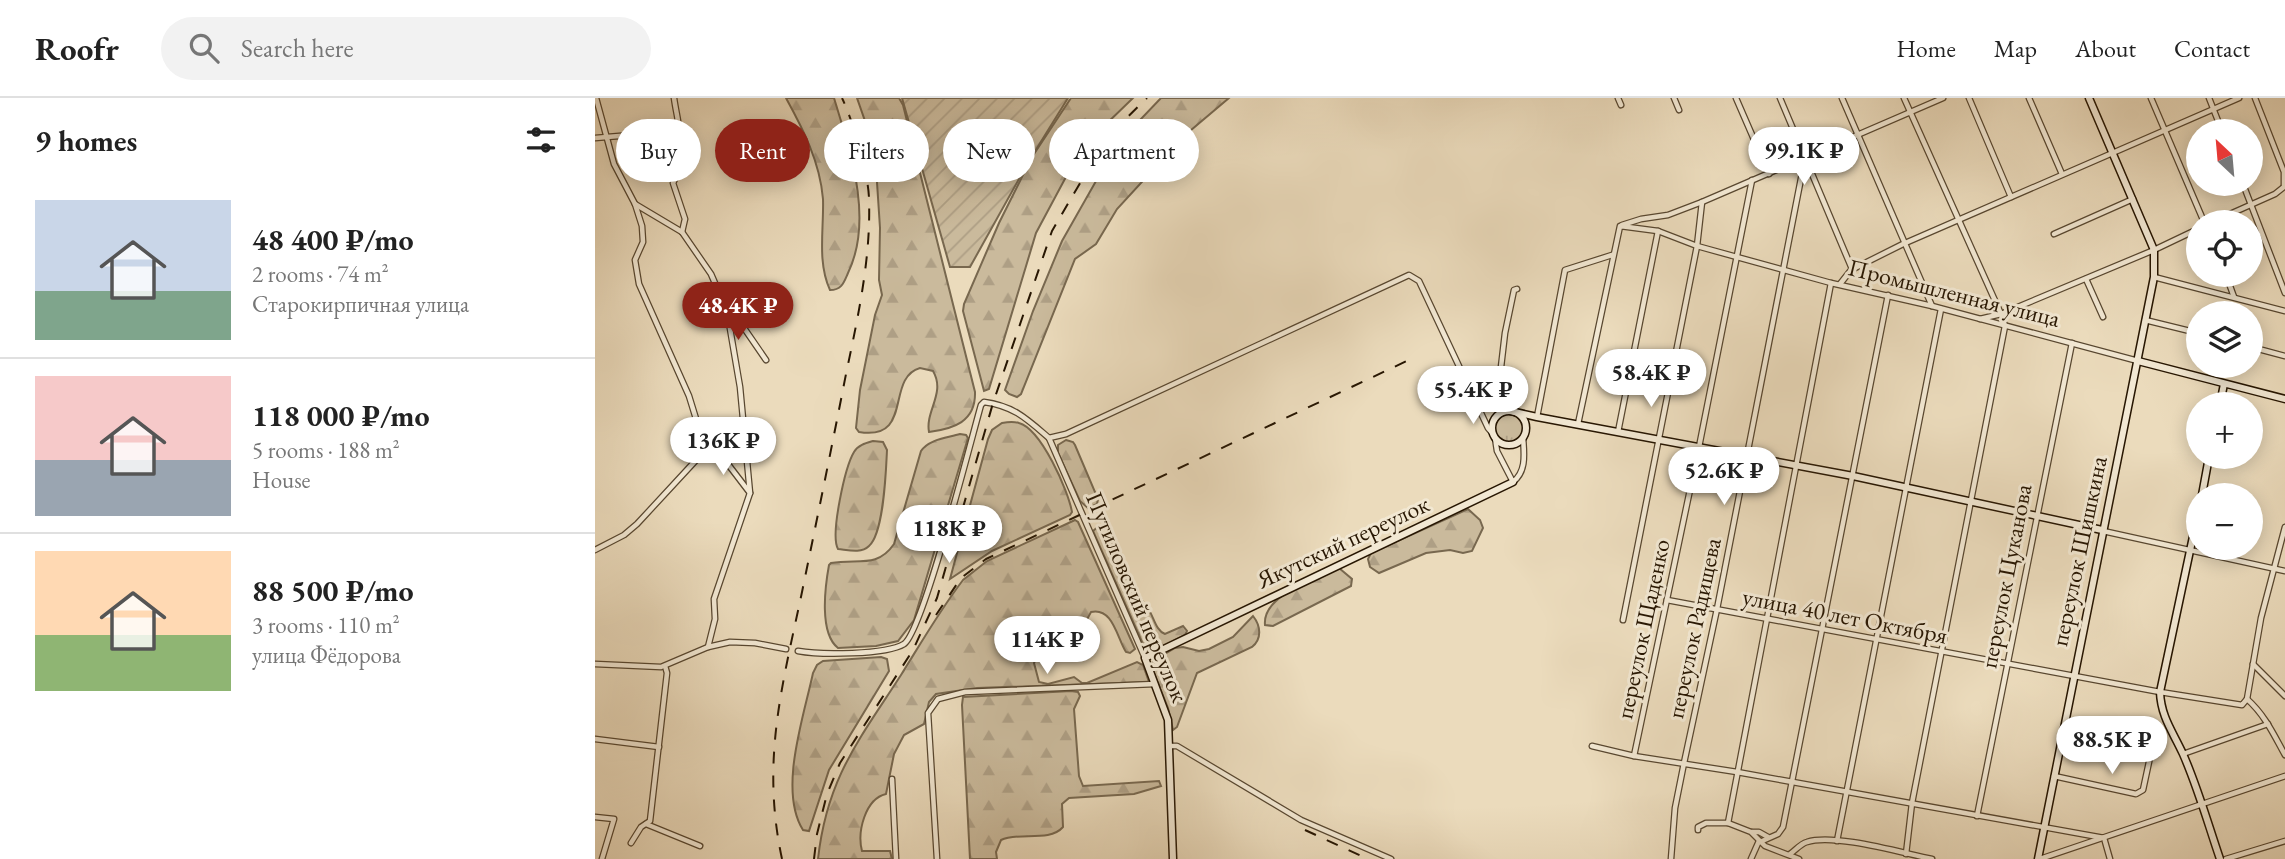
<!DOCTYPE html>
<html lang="en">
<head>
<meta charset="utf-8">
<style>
	body { margin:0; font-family:"EB Garamond",serif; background:#f2f2f2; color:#222; height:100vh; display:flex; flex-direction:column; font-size:26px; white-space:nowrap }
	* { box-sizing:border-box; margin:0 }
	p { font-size:23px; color:#767676 }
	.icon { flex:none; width:38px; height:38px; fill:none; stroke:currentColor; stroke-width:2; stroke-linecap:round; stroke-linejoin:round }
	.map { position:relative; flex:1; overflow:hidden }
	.sheet { display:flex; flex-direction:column; background:#fff; width:595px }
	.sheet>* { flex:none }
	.banner { position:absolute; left:21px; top:21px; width:665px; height:63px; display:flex; gap:14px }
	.needle { width:46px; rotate:334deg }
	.buttons { position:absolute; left:1591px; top:21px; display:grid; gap:14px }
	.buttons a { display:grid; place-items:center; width:77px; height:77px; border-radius:50%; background:#fff; box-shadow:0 4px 18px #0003; font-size:35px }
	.price { position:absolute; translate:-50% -60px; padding:0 16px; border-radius:24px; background:#fff; color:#222; font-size:23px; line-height:46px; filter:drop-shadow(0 2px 4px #0008) }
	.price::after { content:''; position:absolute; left:50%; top:42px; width:21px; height:16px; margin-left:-10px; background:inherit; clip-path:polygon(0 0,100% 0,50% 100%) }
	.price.selected { background:#8f2418; color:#fff }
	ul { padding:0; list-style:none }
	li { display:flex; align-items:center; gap:21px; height:175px; padding:0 35px }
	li+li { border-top:2px solid #e0e0e0 }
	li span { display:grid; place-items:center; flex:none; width:196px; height:140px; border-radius:0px; color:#555 }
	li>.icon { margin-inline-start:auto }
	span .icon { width:84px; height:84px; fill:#fffc; stroke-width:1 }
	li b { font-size:30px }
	h2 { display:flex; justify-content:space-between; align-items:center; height:84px; padding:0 35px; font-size:30px }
	.pill { padding:0 24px; border-radius:32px; background:#fff; box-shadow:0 4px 18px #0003; font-size:24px; line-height:63px }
	.pill.selected { background:#8f2418; color:#fff }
	header { display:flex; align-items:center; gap:42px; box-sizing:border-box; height:98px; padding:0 35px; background:#fff; border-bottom:2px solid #e0e0e0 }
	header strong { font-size:33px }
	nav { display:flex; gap:38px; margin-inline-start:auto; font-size:24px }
	.search { width:490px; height:63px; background:#f2f2f2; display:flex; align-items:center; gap:18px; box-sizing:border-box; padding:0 24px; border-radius:38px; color:#767676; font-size:26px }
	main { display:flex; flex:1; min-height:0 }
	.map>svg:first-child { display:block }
	.grass { fill:url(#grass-tufts); stroke:#78684f; stroke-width:2 }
	.forest { fill:url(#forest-firs); stroke:#78684f; stroke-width:2 }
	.garden { fill:url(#garden-furrows); stroke:#78684f; stroke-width:2 }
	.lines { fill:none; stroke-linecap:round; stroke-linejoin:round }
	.street-casing { stroke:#584730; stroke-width:7 }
	.secondary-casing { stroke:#271602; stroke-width:9 }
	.street { stroke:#f2e8d3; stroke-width:4.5 }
	.secondary { stroke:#f2e8d3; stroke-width:6 }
	.rail { stroke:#271602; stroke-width:2; stroke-dasharray:12 12; stroke-linecap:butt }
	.labels { text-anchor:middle; stroke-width:6; stroke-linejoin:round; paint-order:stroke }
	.street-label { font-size:24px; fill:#271602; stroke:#f2e8d3 }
</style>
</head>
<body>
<header>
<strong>Roofr</strong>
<div class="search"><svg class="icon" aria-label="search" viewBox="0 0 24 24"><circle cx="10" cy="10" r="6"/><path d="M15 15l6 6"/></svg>Search here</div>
<nav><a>Home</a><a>Map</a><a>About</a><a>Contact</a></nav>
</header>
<main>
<section class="sheet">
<h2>9 homes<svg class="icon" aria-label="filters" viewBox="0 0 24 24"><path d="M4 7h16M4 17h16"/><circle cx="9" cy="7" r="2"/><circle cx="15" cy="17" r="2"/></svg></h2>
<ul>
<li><span style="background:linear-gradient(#c9d6e8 65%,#7fa58c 0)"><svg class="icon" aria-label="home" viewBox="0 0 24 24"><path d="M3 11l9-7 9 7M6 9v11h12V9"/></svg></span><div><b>48 400 ₽/mo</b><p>2 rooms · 74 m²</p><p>Старокирпичная улица</p></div></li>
<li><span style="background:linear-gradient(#f6c9c9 60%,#9aa5b1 0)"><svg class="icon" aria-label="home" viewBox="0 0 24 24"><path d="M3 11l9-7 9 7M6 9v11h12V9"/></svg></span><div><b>118 000 ₽/mo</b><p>5 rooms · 188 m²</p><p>House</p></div></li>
<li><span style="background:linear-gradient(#ffd9b3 60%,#8fb573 0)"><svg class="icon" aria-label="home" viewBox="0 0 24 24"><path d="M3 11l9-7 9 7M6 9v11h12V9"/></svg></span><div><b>88 500 ₽/mo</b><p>3 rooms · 110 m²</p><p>улица Фёдорова</p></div></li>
</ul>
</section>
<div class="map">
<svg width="1690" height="761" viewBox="0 0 1690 761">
	<defs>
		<pattern id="grass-tufts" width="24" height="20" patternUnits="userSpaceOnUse" patternTransform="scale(1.75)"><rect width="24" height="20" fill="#caba9c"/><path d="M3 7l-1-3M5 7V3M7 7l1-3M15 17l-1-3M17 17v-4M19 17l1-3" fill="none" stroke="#ae9f85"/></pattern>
		<pattern id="forest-firs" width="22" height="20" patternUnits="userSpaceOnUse" patternTransform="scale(1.75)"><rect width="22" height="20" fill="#caba9c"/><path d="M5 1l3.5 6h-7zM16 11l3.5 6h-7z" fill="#ae9f85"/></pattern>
		<pattern id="garden-furrows" width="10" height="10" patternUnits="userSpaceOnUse" patternTransform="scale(1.75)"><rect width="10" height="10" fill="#caba9c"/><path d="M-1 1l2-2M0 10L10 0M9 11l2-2" fill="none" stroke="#ae9f85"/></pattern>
	</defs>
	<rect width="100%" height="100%" fill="#ebdbbc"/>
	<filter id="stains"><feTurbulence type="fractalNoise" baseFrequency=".00286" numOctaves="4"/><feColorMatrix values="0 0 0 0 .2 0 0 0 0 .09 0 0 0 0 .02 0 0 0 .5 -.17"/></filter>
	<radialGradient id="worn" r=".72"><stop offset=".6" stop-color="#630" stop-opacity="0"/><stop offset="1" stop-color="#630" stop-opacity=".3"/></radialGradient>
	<circle class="grass" cx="914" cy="330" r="14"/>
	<g class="forest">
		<path d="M191,0H239C255,53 279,121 253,175C249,184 247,192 235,192C222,164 229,131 228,101C225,64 208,31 191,0Z"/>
		<path d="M262,0H304L308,7L380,294C381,324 358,331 334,334C330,313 351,295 338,273L325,270C290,280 319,343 264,334L261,330L265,292L280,217L287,197L284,182L285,130L281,69L278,46Z"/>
		<polygon points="476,0 538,0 504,33 472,77 441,135 394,291 389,293 368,213 369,206 404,125 437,59"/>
		<polygon points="566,0 634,0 589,38 522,111 501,146 480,161 426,296 422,299 414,296 410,292 438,213 467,143 522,46"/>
		<path d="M407,325C412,324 418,323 424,325C446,331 473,392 477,414L475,417L397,453L355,481L393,341L397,332Z"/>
		<path d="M365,336L371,337L373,340L319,522L303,543L281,548L243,550C224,535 230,489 234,467L236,465C262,460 282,471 299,446L326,353C334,341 352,340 365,336Z"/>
		<polygon points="471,342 478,344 480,347 503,401 502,406 493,410 485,403 463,355 463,347"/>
		<path d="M278,343L288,344L292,352C291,372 289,435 274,448C266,456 253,452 243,451C235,437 250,369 259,354C263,347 271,345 278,343Z"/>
		<polygon points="873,411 885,422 888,430 877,453 868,455 855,452 831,455 784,475 775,469 773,461 776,455"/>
		<path d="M480,422L483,424L540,551L535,555L531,554C522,540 518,509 496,514L483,538L443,556L439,565L444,584L453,586L479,579L487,585H492L542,564L548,567L554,584L382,590L341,596L334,604L329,626L309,637L299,656L291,696C270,701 262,734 267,753H295L297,761H223C232,680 264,642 306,577C326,545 345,512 368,482L392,463Z"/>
		<path d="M504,428L511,431C523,458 534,486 552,509C559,518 560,532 570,536L588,528L592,533L590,537L560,553H551L498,433Z"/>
		<path d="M744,470L757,481L756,488L678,528L670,527C667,497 721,481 744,470Z"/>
		<path d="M658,518C666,528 667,541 657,549L602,575L582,629L578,632L573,610L558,573V563L580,550L588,549L604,553L614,551L638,539Z"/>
		<path d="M286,559L292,561L294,573L234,672L214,733L208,732C183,692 209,618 218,575L222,567L228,563Z"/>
		<path d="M476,593L483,594L485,598L479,611L484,678L488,688L564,683L566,688L539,696L474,700L467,706L468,729C454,745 424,733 406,742L401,754L402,761H375L367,607L368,599Z"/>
	</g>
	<polygon class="garden" points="307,0 473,0 434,63 375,169 355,169"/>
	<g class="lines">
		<defs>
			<g id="street">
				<polyline points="1,0 19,66 40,106 47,128 48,144 40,162 44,186 94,298 110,350"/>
				<path d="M79,0C83,28 94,59 78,85L90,121L87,134"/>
				<polyline points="1023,0 1026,7"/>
				<polyline points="1079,0 1084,12"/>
				<polyline points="1141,0 1174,76"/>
				<polyline points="1185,0 1257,171"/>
				<polyline points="1247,0 1337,208"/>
				<polyline points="1309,0 1406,216 1410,228 1317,705 1311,756"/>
				<polyline points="1374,0 1416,99"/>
				<polyline points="1434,0 1467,76"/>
				<polyline points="1556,0 1609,124"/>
				<polyline points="1614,0 1627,33"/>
				<polyline points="1660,0 1689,74 1689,87"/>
				<polyline points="0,40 84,33"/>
				<polyline points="1648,86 1690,195"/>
				<polyline points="40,106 87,134 116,176 132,213 145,289 155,395 119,501 120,521 113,549"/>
				<polyline points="1617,124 1680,96 1690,88"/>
				<polyline points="1027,127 1046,121 1073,117 1107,104 1348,0"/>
				<polyline points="1459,136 1538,101"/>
				<polyline points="1631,177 1639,199"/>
				<polyline points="1559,179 1690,213"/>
				<polyline points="1491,181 1508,219"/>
				<polyline points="1245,186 1256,172 1308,146 1644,0"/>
				<polyline points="132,214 149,230 171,262"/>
				<polyline points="1385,221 1406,216 1559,152 1603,131"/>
				<polyline points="1550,222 1603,235"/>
				<polyline points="1656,249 1690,258"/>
				<polyline points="901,309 899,287 906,269 910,235 919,192 922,191"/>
				<polyline points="942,319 970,172 1017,157"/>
				<polyline points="983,326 1025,128 1063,133 1102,148 1236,185 1337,208 1543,263"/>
				<polyline points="1023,334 1063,133"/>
				<polyline points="454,340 471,336 814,177 824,183 893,330 898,336"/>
				<path d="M900,340L902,353L918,384C932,373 929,355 928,339"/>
				<polyline points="110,350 129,361 155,395"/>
				<polyline points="1508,433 1690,473"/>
				<polyline points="0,452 29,437 42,426 104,359 110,350"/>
				<path d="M1072,502L1565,594L1647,607L1652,601C1670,617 1679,637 1690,657"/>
				<polyline points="1028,522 1102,148 1107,104"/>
				<path d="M203,553C225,557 291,557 309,546C328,533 376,342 386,307L389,304C419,308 432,321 454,340L550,560"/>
				<polyline points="0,566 66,569 113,549 135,544 160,545 191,551"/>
				<polyline points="1658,566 1690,598"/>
				<polyline points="1652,601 1666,520 1690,429"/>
				<polyline points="0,641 64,649"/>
				<polyline points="574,648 582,648 706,722 796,761"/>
				<polyline points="997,648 1039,658 1142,674 1509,740 1515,761"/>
				<polyline points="1588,656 1673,626"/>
				<polyline points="1039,658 1104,349 1157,82"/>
				<polyline points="1459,678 1541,696 1548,692 1557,650 1469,632"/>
				<polyline points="297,681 301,761"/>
				<polyline points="1382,718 1477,245"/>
				<polyline points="0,719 19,721 7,761"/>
				<polyline points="1133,725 1236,185"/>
				<polyline points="51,726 105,748"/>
				<polyline points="1103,732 1103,729 1111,725 1133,725 1156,734 1170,748 1204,761"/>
				<polyline points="1157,734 1164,734 1173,739"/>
				<polyline points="1242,743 1346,211"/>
				<polyline points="1165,744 1183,736 1188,729 1293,197"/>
				<polyline points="36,745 46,729 55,723 72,575 70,568"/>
				<path d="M1195,756C1201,752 1205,746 1212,744C1239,735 1307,755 1337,761"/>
				<polyline points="342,761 333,615 343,601 370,594 560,586"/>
				<polyline points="1076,761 1080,710 1089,665 1122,511 1210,60"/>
				<polyline points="1156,761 1164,743"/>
				<polyline points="1445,761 1690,678"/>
				<polyline points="1631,761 1690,743"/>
			</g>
			<g id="secondary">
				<polyline points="1543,263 1690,301"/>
				<polyline points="881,305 942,319 1258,378 1507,432"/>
				<polyline points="1625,306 1629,286"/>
				<circle cx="914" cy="330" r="17"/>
				<polyline points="1607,397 1614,359"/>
				<path d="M1603,415L1565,594C1566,619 1578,634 1588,656C1603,690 1613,726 1625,761"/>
				<polyline points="578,761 573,622 550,560 918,384"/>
				<polyline points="1443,761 1559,179 1559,152 1494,0"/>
			</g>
		</defs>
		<use href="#street" class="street-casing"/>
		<use href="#secondary" class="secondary-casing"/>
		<use href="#street" class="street"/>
		<use href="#secondary" class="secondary"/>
		<g class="rail">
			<polyline points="341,517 366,480 391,461 816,261"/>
			<polyline points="710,732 773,761"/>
			<path d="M187,761C166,663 187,589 207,494C222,421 237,348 251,276C263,219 276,160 274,102C274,77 258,23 247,0"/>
			<polyline points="219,761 222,736 232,696 245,665 318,552 342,500 398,305 457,133 512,39 552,0"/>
		</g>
	</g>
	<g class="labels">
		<g class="street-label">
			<text transform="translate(1359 195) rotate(14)" y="8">Промышленная улица</text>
			<text transform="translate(748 444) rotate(-25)" y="8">Якутский переулок</text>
			<text transform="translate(1484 453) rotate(-78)" y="8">переулок Шишкина</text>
			<text transform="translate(1411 478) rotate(-79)" y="8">переулок Цуканова</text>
			<text transform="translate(542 499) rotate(67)" y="8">Путиловский переулок</text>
			<text transform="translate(1250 518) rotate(11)" y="8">улица 40 лет Октября</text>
			<text transform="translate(1099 530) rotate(-78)" y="8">переулок Радищева</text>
			<text transform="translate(1048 531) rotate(-78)" y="8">переулок Щаденко</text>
		</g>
	</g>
	<rect width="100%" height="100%" filter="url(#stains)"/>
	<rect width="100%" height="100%" fill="url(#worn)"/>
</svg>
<div class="buttons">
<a><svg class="needle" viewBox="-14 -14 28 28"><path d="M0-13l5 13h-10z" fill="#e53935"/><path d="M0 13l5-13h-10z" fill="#767676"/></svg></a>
<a><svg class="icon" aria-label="locate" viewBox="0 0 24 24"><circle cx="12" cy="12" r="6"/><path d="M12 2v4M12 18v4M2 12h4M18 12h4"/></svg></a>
<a><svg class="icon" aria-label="layers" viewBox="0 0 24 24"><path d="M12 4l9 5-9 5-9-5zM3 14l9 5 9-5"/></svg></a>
<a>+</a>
<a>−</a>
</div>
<b class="price" style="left:1209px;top:89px">99.1K ₽</b>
<b class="price selected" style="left:143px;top:244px">48.4K ₽</b>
<b class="price" style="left:1056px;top:311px">58.4K ₽</b>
<b class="price" style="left:878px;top:328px">55.4K ₽</b>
<b class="price" style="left:128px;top:379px">136K ₽</b>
<b class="price" style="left:1129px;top:409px">52.6K ₽</b>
<b class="price" style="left:354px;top:467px">118K ₽</b>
<b class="price" style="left:452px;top:578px">114K ₽</b>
<b class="price" style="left:1517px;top:678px">88.5K ₽</b>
<div class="banner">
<a class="pill">Buy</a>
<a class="pill selected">Rent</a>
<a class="pill">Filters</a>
<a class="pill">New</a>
<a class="pill">Apartment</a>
</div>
</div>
</main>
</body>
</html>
